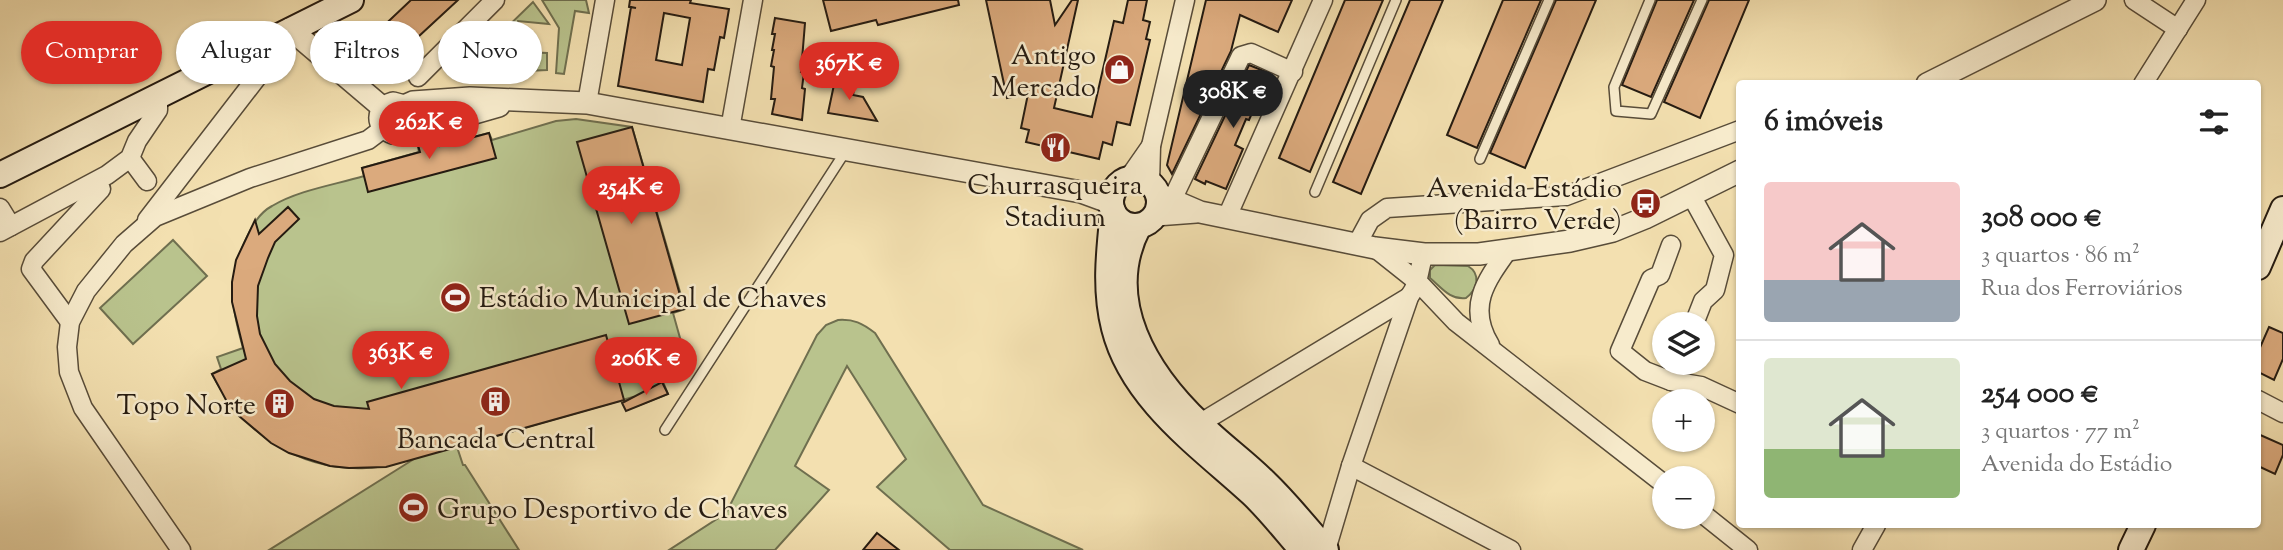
<!DOCTYPE html>
<html lang="pt">
<head>
<meta charset="utf-8">
<style>
	body { margin:0; font-family:"Sorts Mill Goudy",serif; background:#f2f2f2; color:#222; height:100vh; display:flex; flex-direction:column; font-size:26px; white-space:nowrap }
	* { box-sizing:border-box; margin:0 }
	p { font-size:23px; color:#767676 }
	.icon { flex:none; width:38px; height:38px; fill:none; stroke:currentColor; stroke-width:2; stroke-linecap:round; stroke-linejoin:round }
	.map { position:relative; flex:1; overflow:hidden }
	.drawer { position:absolute; left:1736px; top:80px; width:525px; height:448px; display:flex; flex-direction:column; background:#fff; border-radius:7px; box-shadow:0 2px 5px #0004 }
	.drawer>* { flex:none }
	.banner { position:absolute; left:21px; top:21px; width:665px; height:63px; display:flex; gap:14px }
	.tools { position:absolute; left:1652px; top:312px; display:grid; gap:14px }
	.tools a { display:grid; place-items:center; width:63px; height:63px; border-radius:50%; background:#fff; box-shadow:0 2px 5px #0004; font-size:35px }
	.price { position:absolute; translate:-50% -60px; padding:0 16px; border-radius:24px; background:#d93025; color:#fff; font-size:23px; line-height:46px; filter:drop-shadow(0 2px 4px #0008) }
	.price::after { content:''; position:absolute; left:50%; top:42px; width:21px; height:16px; margin-left:-10px; background:inherit; clip-path:polygon(0 0,100% 0,50% 100%) }
	.price.current { background:#222; color:#fff }
	ul { padding:0; list-style:none }
	li { display:flex; align-items:center; gap:21px; height:175px; padding:0 28px }
	li+li { border-top:2px solid #e0e0e0 }
	li span { display:grid; place-items:center; flex:none; width:196px; height:140px; border-radius:7px; color:#555 }
	li>.icon { margin-inline-start:auto }
	span .icon { width:84px; height:84px; fill:#fffc; stroke-width:1 }
	li b { font-size:30px }
	h2 { display:flex; justify-content:space-between; align-items:center; height:84px; padding:0 28px; font-size:30px }
	.chip { padding:0 24px; border-radius:32px; background:#fff; box-shadow:0 2px 5px #0004; font-size:24px; line-height:63px }
	.chip.current { background:#d93025; color:#fff }
	.map>svg:first-child { display:block }
	.green { fill:#b9c38d; stroke:#6f6f4f; stroke-width:2 }
	.building { fill:#dbaa7d; stroke:#251b11; stroke-width:2; fill-rule:evenodd }
	.lines { fill:none; stroke-linecap:round; stroke-linejoin:round }
	.service-casing { stroke:#584c39; stroke-width:12 }
	.minor-casing { stroke:#584c39; stroke-width:21 }
	.tertiary-casing { stroke:#584c39; stroke-width:24 }
	.secondary-casing { stroke:#251b11; stroke-width:28 }
	.service { stroke:#f7ebcc; stroke-width:9 }
	.minor { stroke:#f7ebcc; stroke-width:18 }
	.tertiary { stroke:#f7ebcc; stroke-width:21 }
	.secondary { stroke:#f7ebcc; stroke-width:24 }
	.labels { text-anchor:middle; stroke-width:5; stroke-linejoin:round; paint-order:stroke }
	.poi-label { font-size:28px; fill:#251b11; stroke:#f7ebcc; text-anchor:end }
</style>
</head>
<body>
<div class="map">
<svg width="2283" height="550" viewBox="0 0 2283 550">
	<rect width="100%" height="100%" fill="#f3e0b0"/>
	<filter id="stains"><feTurbulence type="fractalNoise" baseFrequency=".00286" numOctaves="4"/><feColorMatrix values="0 0 0 0 .2 0 0 0 0 .09 0 0 0 0 .02 0 0 0 .5 -.17"/></filter>
	<radialGradient id="worn" r=".72"><stop offset=".6" stop-color="#630" stop-opacity="0"/><stop offset="1" stop-color="#630" stop-opacity=".3"/></radialGradient>
	<g class="green">
		<polygon points="542,0 586,0 589,13 575,11 564,74 556,73 559,28"/>
		<polygon points="533,2 549,24 518,21 516,44 492,42"/>
		<polygon points="480,50 547,53 547,70 455,74"/>
		<path d="M576,119L632,127L685,309L673,313L687,363L675,374L663,382L668,394L637,406L633,397L457,447L463,465H465L519,550H269L414,459C398,462 382,468 366,468C298,471 242,432 212,374L221,369L217,357L243,348C231,305 226,280 246,239C252,226 259,213 272,206C299,190 334,185 364,176L362,168L419,152L416,137L436,132L440,146L489,133L492,140L556,121Z"/>
		<polygon points="173,240 207,276 133,344 100,308"/>
		<path d="M1435,265L1468,266C1481,274 1478,289 1466,298C1450,300 1442,288 1430,278V270Z"/>
		<path d="M838,320C854,319 862,323 875,333L983,505L1083,550H950L877,487L906,459L847,366L795,466L829,490L775,550H669L726,513L817,335L826,325Z"/>
	</g>
	<g class="building">
		<polygon points="411,0 458,0 392,61 383,52 356,52"/>
		<path d="M630,0H691L690,3L729,9L724,38L720,37L714,70L708,69L703,102L618,86L631,7L636,8L629,7ZM664,13L690,18L682,65L656,60Z"/>
		<polygon points="823,0 958,0 959,5 878,25 876,20 831,31"/>
		<polygon points="986,0 1050,0 1055,25 1072,0 1078,0 1054,108 1092,117 1114,21 1123,23 1128,0 1147,0 1143,20 1150,22 1146,39 1150,40 1130,125 1117,122 1112,145 1103,142 1099,159 1026,142 1029,130 1021,128 1028,94 1007,98"/>
		<polygon points="1206,0 1292,0 1278,32 1240,15 1231,51 1172,174 1167,165"/>
		<polygon points="1345,0 1383,0 1310,172 1279,158"/>
		<polygon points="1410,0 1443,0 1361,194 1333,182"/>
		<polygon points="1503,0 1541,0 1477,148 1447,135"/>
		<polygon points="1556,0 1596,0 1525,168 1490,153"/>
		<polygon points="1657,0 1694,0 1651,97 1622,85"/>
		<polygon points="1709,0 1749,0 1700,118 1664,102"/>
		<polygon points="775,18 805,23 801,72 804,72 802,88 805,89 802,120 772,114 775,99 771,99 774,67 771,66 774,50 772,50 775,34 772,34"/>
		<polygon points="1249,65 1269,73 1267,78 1270,80 1255,114 1252,113 1249,120 1246,119 1235,145 1243,149 1226,189 1206,181 1205,184 1195,179"/>
		<polygon points="835,80 855,84 853,95 863,97 877,121 828,113"/>
		<polygon points="632,127 684,309 629,324 577,142"/>
		<polygon points="489,133 496,158 368,192 362,168 420,152 417,142 438,137 440,146"/>
		<polygon points="288,207 299,219 275,242 268,258 258,286 257,316 260,334 275,364 290,381 314,399 334,406 369,409 367,402 606,335 624,400 386,467 349,468 330,466 289,453 271,443 239,416 226,400 212,374 246,359 232,302 232,282 236,260 255,220 259,234"/>
		<polygon points="2269,327 2283,333 2283,359 2274,380 2258,372 2258,352"/>
		<polygon points="662,382 668,394 626,411 622,403"/>
		<polygon points="2258,434 2283,445 2283,455 2275,474 2258,466"/>
		<polygon points="877,533 899,550 863,550"/>
	</g>
	<g class="lines">
		<defs>
			<g id="service">
				<polyline points="1650,0 1614,87 1616,111 1651,114 1702,0"/>
				<polyline points="1480,159 1549,0"/>
				<polyline points="1315,192 1396,0"/>
				<polyline points="665,430 845,152"/>
			</g>
			<g id="minor">
				<polyline points="2134,0 2178,29"/>
				<polyline points="418,77 495,0"/>
				<polyline points="2143,84 2196,0"/>
				<polyline points="587,103 605,0"/>
				<polyline points="730,129 753,0"/>
				<polyline points="130,158 147,181"/>
				<polyline points="1128,179 1151,146"/>
				<polyline points="1150,183 1151,146 1185,0"/>
				<polyline points="1691,195 1724,255 1715,290 1703,301 1694,324"/>
				<polyline points="1172,200 1241,56 1251,53 1293,72"/>
				<polyline points="0,208 11,226"/>
				<polyline points="1227,217 1323,0"/>
				<polyline points="147,220 258,76 269,40"/>
				<polyline points="0,232 107,175 130,158 137,141 158,110 158,95"/>
				<polyline points="1357,244 1370,220 1387,208 1566,196 1740,130"/>
				<polyline points="1671,245 1660,275 1651,279 1620,351 1645,371 1671,381 1701,386 1740,404"/>
				<polyline points="1375,248 1419,283 1456,322 1664,484"/>
				<polyline points="70,322 31,269 34,261 101,189"/>
				<path d="M1490,345C1467,307 1485,282 1508,250"/>
				<polyline points="1671,381 1678,362"/>
				<polyline points="2258,400 2283,413"/>
				<polyline points="1199,424 1409,297"/>
				<polyline points="1351,466 1511,550"/>
				<polyline points="1703,514 1748,550"/>
				<polyline points="181,550 83,408 69,372 67,347 70,322 86,291 124,244 155,217 250,178 368,140 384,128"/>
				<path d="M1326,550L1351,466L1409,297C1420,282 1418,271 1424,254"/>
				<polyline points="1862,550 1876,525"/>
			</g>
			<g id="tertiary">
				<polyline points="290,29 383,108"/>
				<polyline points="1927,84 2095,0"/>
				<polyline points="404,106 413,102 470,98 587,103 1081,192 1111,203"/>
				<path d="M406,128L409,119L404,106L393,103C376,108 375,127 393,133L406,128L419,129L499,106"/>
				<polyline points="1158,194 1200,212 1375,248 1424,254 1479,254 1570,241 1613,231 1645,218 1740,171"/>
				<polyline points="1156,215 1196,212"/>
			</g>
			<g id="secondary">
				<polyline points="0,175 351,0"/>
				<circle cx="1135" cy="202" r="24"/>
				<path d="M1113,211C1109,250 1104,289 1114,328C1132,400 1201,447 1252,494C1270,511 1286,532 1302,550"/>
				<path d="M1139,226C1100,300 1147,374 1201,425C1221,445 1245,462 1265,482C1287,503 1306,527 1326,550"/>
				<polyline points="2258,267 2283,209"/>
				<polyline points="2131,550 2143,525"/>
			</g>
		</defs>
		<use href="#service" class="service-casing"/>
		<use href="#minor" class="minor-casing"/>
		<use href="#tertiary" class="tertiary-casing"/>
		<use href="#secondary" class="secondary-casing"/>
		<use href="#service" class="service"/>
		<use href="#minor" class="minor"/>
		<use href="#tertiary" class="tertiary"/>
		<use href="#secondary" class="secondary"/>
	</g>
	<defs>
		<symbol id="shop-disc" viewBox="-11 -11 22 22"><circle r="9.5" fill="#8f2418" stroke="#f7ebcc"/><path d="M-5-2.5h2.3a2.7 3.5 0 0 1 5.4 0H5L5.5 6h-11ZM-1.5-2.5h3a1.5 2.3 0 0 0-3 0Z" fill="#fff"/></symbol>
		<symbol id="restaurant-disc" viewBox="-11 -11 22 22"><circle r="9.5" fill="#8f2418" stroke="#f7ebcc"/><path d="M-5-6h1v4h1v-4h1v4h1v-4h1v5L-1.5 .5V6h-2V.5L-5-1ZM5-6V6H3V1.5H1.5Q1.5-4 5-6Z" fill="#fff"/></symbol>
		<symbol id="bus-disc" viewBox="-11 -11 22 22"><circle r="9.5" fill="#8f2418" stroke="#f7ebcc"/><path d="M-5-6H5V4H4V6H2V4H-2V6H-4V4H-5ZM-3.5-4V0h7V-4ZM-3.5 1.2v1.5H-2V1.2ZM2 1.2v1.5H3.5V1.2Z" fill="#fff"/></symbol>
		<symbol id="stadium-disc" viewBox="-11 -11 22 22"><circle r="9.5" fill="#8f2418" stroke="#f7ebcc"/><path d="M0-5a6.5 5 0 1 0 0 10a6.5 5 0 1 0 0-10ZM-3.5-1.8h7v3.6h-7Z" fill="#fff"/></symbol>
		<symbol id="building-disc" viewBox="-11 -11 22 22"><circle r="9.5" fill="#8f2418" stroke="#f7ebcc"/><path d="M-4-6H4V6H1V3H-1V6H-4ZM-2.5-4.3h1.7v1.8h-1.7ZM.8-4.3h1.7v1.8H.8ZM-2.5-1h1.7V.8h-1.7ZM.8-1h1.7V.8H.8Z" fill="#fff"/></symbol>
	</defs>
	<g fill-rule="evenodd">
		<use href="#shop-disc" x="1102" y="52" width="35" height="35"/>
		<use href="#restaurant-disc" x="1038" y="130" width="35" height="35"/>
		<use href="#bus-disc" x="1628" y="186" width="35" height="35"/>
		<use href="#stadium-disc" x="438" y="280" width="35" height="35"/>
		<use href="#building-disc" x="478" y="384" width="35" height="35"/>
		<use href="#building-disc" x="262" y="386" width="35" height="35"/>
		<use href="#stadium-disc" x="396" y="490" width="35" height="35"/>
	</g>
	<g class="labels">
		<g class="poi-label">
			<text x="1096" y="64">Antigo<tspan x="1096" dy="32">Mercado</tspan></text>
			<text x="1055" y="194" text-anchor="middle">Churrasqueira<tspan x="1055" dy="32">Stadium</tspan></text>
			<text x="1622" y="197">Avenida Estádio<tspan x="1622" dy="32">(Bairro Verde)</tspan></text>
			<text x="479" y="307" text-anchor="start">Estádio Municipal de Chaves</text>
			<text x="256" y="414">Topo Norte</text>
			<text x="496" y="448" text-anchor="middle">Bancada Central</text>
			<text x="437" y="518" text-anchor="start">Grupo Desportivo de Chaves</text>
		</g>
	</g>
	<rect width="100%" height="100%" filter="url(#stains)"/>
	<rect width="100%" height="100%" fill="url(#worn)"/>
</svg>
<div class="tools">
<a><svg class="icon" aria-label="layers" viewBox="0 0 24 24"><path d="M12 4l9 5-9 5-9-5zM3 14l9 5 9-5"/></svg></a>
<a>+</a>
<a>−</a>
</div>
<b class="price" style="left:849px;top:102px">367K €</b>
<b class="price current" style="left:1233px;top:130px">308K €</b>
<b class="price" style="left:429px;top:161px">262K €</b>
<b class="price" style="left:631px;top:226px">254K €</b>
<b class="price" style="left:401px;top:391px">363K €</b>
<b class="price" style="left:646px;top:397px">206K €</b>
<div class="banner">
<a class="chip current">Comprar</a>
<a class="chip">Alugar</a>
<a class="chip">Filtros</a>
<a class="chip">Novo</a>
</div>
<section class="drawer">
<h2>6 imóveis<svg class="icon" aria-label="filters" viewBox="0 0 24 24"><path d="M4 7h16M4 17h16"/><circle cx="9" cy="7" r="2"/><circle cx="15" cy="17" r="2"/></svg></h2>
<ul>
<li><span style="background:linear-gradient(#f6c9c9 70%,#9aa5b1 0)"><svg class="icon" aria-label="home" viewBox="0 0 24 24"><path d="M3 11l9-7 9 7M6 9v11h12V9"/></svg></span><div><b>308 000 €</b><p>3 quartos · 86 m²</p><p>Rua dos Ferroviários</p></div></li>
<li><span style="background:linear-gradient(#dfe7d0 65%,#8fb573 0)"><svg class="icon" aria-label="home" viewBox="0 0 24 24"><path d="M3 11l9-7 9 7M6 9v11h12V9"/></svg></span><div><b>254 000 €</b><p>3 quartos · 77 m²</p><p>Avenida do Estádio</p></div></li>
</ul>
</section>
</div>
</body>
</html>
